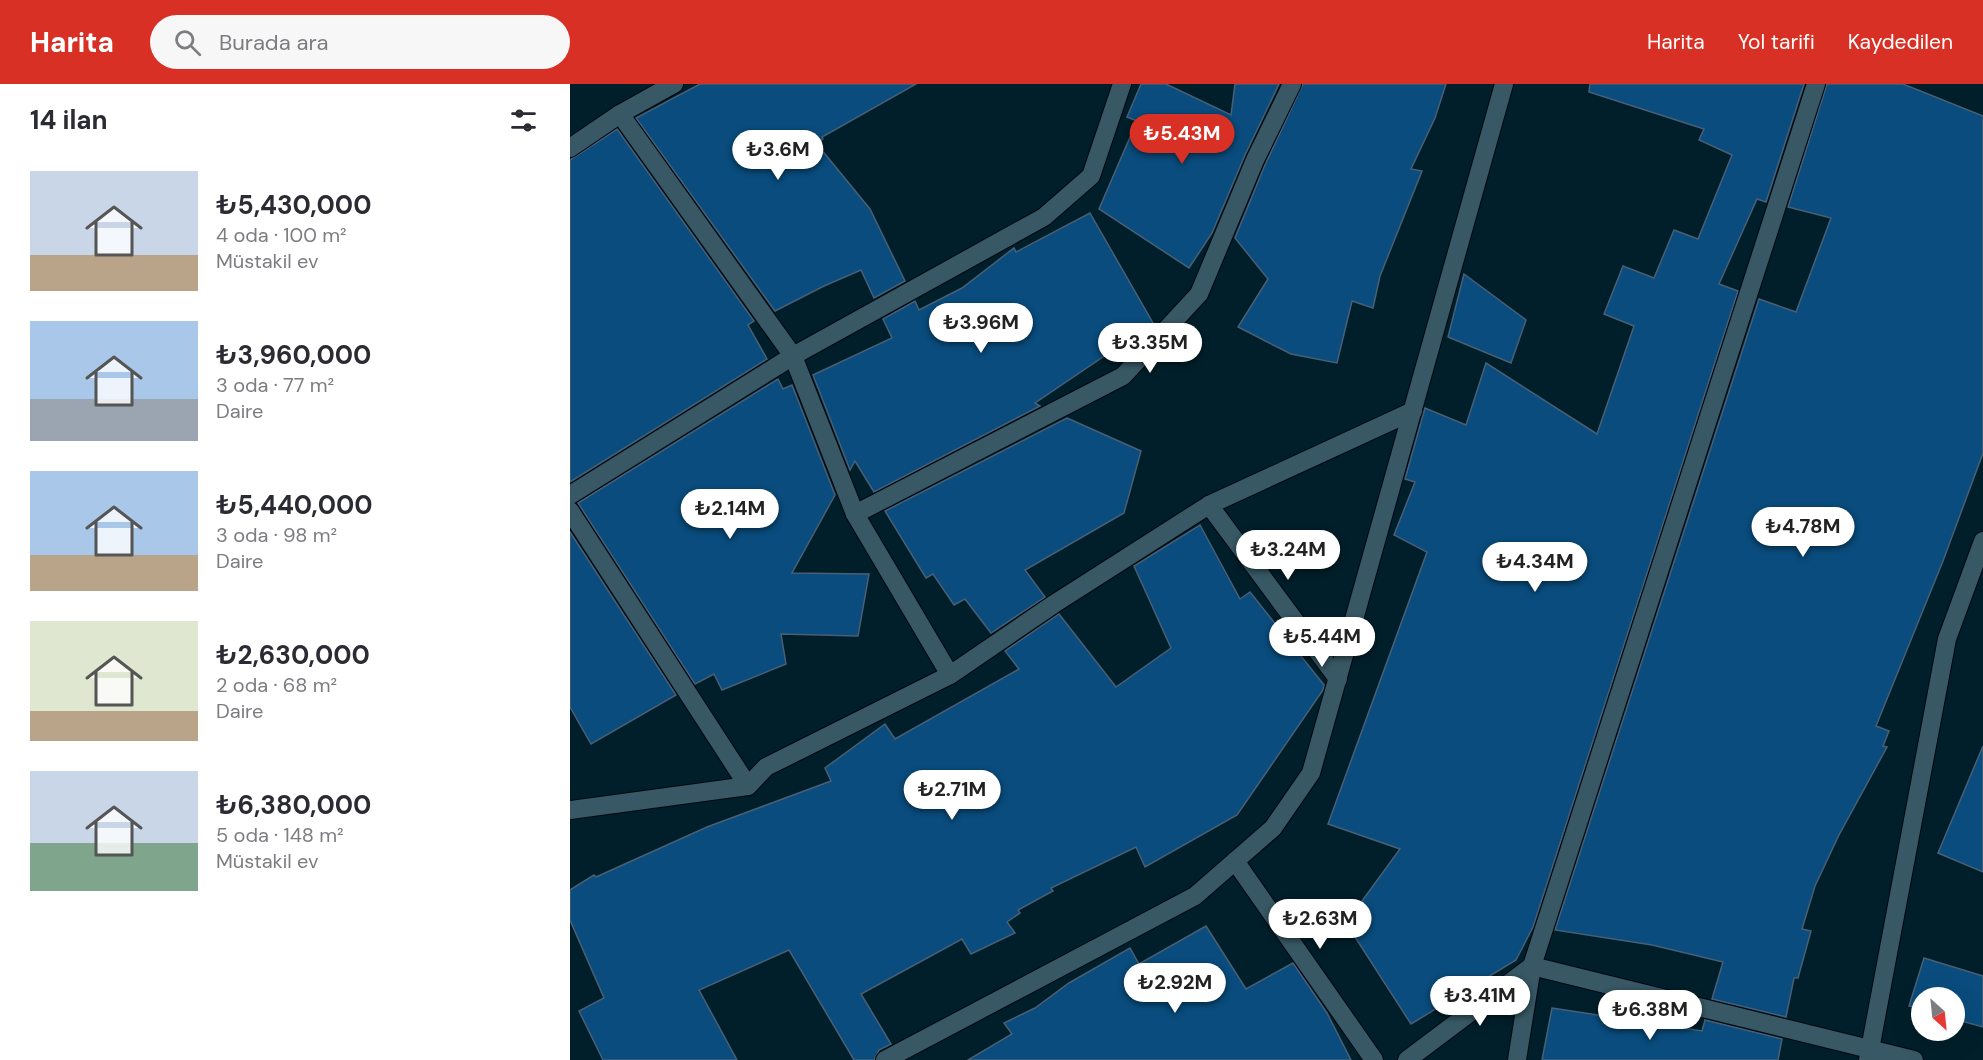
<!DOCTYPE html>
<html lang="tr">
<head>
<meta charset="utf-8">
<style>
	body { margin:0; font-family:"DM Sans",sans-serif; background:#f7f7f7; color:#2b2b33; height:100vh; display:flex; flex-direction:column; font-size:22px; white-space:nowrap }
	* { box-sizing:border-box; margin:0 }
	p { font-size:20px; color:#7c7c81 }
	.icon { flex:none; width:33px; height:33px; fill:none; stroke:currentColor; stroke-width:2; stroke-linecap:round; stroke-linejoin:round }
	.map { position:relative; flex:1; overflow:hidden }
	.sheet { display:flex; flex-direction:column; background:#fff; width:570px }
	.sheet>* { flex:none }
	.needle { width:39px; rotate:153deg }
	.buttons { position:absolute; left:1341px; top:903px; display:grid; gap:12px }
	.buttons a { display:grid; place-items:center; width:54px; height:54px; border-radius:50%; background:#fff; box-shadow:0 6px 24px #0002; font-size:30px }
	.price { position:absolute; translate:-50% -51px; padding:0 14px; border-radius:21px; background:#fff; color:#222; font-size:20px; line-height:39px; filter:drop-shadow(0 2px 3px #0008) }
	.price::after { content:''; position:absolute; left:50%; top:36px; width:18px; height:14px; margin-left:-9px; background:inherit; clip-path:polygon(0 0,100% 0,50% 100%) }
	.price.active { background:#d93025; color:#fff }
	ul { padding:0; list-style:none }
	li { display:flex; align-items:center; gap:18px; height:150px; padding:0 30px }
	li span { display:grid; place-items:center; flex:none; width:168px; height:120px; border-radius:0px; color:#555 }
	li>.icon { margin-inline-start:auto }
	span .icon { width:72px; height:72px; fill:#fffc; stroke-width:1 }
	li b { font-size:26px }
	h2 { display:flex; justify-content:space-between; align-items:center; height:72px; padding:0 30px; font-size:26px }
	header { display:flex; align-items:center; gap:36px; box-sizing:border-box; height:84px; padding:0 30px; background:#d93025; color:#fff }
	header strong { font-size:28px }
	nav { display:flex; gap:33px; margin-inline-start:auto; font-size:21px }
	.search { width:420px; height:54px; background:#f7f7f7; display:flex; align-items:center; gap:15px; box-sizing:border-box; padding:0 21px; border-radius:33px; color:#7c7c81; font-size:22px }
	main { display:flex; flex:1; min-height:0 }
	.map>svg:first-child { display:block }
	.building { fill:#094c7d; stroke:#495f75; stroke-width:1.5 }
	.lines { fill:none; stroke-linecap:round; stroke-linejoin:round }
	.minor-casing { stroke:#000810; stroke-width:20 }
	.minor { stroke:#375864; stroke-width:18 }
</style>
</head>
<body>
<header>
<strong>Harita</strong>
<div class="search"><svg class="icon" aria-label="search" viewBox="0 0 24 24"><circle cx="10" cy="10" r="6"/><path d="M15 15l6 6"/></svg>Burada ara</div>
<nav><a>Harita</a><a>Yol tarifi</a><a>Kaydedilen</a></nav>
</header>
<main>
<section class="sheet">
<h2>14 ilan<svg class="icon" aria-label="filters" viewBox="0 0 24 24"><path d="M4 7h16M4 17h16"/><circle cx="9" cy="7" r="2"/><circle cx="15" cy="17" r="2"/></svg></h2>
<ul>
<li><span style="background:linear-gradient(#c9d6e8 70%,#b9a48a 0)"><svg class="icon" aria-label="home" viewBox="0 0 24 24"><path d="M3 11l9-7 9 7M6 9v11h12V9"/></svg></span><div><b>₺5,430,000</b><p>4 oda · 100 m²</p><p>Müstakil ev</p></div></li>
<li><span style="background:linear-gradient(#a9c7e8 65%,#9aa5b1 0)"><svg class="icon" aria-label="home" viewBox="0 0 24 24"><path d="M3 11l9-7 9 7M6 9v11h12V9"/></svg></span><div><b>₺3,960,000</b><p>3 oda · 77 m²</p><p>Daire</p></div></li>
<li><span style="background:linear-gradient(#a9c7e8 70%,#b9a48a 0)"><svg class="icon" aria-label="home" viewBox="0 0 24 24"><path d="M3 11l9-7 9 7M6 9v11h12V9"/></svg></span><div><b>₺5,440,000</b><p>3 oda · 98 m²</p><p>Daire</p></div></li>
<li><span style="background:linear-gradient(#dfe7d0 75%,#b9a48a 0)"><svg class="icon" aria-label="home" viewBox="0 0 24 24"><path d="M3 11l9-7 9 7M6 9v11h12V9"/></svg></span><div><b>₺2,630,000</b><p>2 oda · 68 m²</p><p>Daire</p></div></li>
<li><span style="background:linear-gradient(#c9d6e8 60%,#7fa58c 0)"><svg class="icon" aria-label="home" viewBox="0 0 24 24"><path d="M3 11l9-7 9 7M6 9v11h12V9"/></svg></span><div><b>₺6,380,000</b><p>5 oda · 148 m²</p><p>Müstakil ev</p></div></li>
</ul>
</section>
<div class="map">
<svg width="1413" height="976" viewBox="0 0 1413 976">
	<rect width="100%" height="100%" fill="#001f2a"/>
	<g class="building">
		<polygon points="130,0 346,0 252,53 253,55 246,59 300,125 335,197 304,214 291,186 254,202 205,227 66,34"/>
		<polygon points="571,0 596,0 661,31 665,0 709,0 675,71 642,149 619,184 529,125 567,37 557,33"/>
		<polygon points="733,0 876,0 865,34 841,85 852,87 810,192 803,224 782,217 767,279 721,270 668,243 698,195 665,154 695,81"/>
		<polygon points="1020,0 1234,0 1196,118 1187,115 1149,200 1168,207 963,843 946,876 841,940 776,839 830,765 758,740 857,468 824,451 845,398 835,395 855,324 896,341 916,279 1027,350 1064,242 1034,230 1053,182 1084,194 1104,146 1128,155 1162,71 1129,56 1134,45 1019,8"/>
		<polygon points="1257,0 1333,0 1413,32 1413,369 1373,477 1306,642 1319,647 1313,662 1317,663 1269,751 1245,802 1232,845 1241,847 1228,894 1224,894 1216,933 1142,915 1153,878 1082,861 985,846 1189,215 1226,228 1261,134 1218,123"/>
		<polygon points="47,45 184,237 178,241 197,275 0,398 0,76"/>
		<polygon points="520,129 583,239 465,319 470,322 304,408 285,377 280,386 243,291 322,254 313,235 345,217 349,226 392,204 444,164 446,168"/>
		<polygon points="894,190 956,236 941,279 878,253"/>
		<polygon points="208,295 213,305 222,301 265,411 222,489 299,490 288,552 211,550 216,580 152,606 144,590 125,600 8,419"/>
		<polygon points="497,334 571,367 554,429 455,486 475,513 421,549 395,515 384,521 363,490 356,494 315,427"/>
		<polygon points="630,441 670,515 680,508 754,601 753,606 667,731 575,783 566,763 481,804 483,807 448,826 450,829 437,838 445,849 401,870 392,855 291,910 321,960 309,966 304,976 284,976 219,866 129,906 167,976 33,976 9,927 34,914 0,836 0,806 24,791 26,793 137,743 261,697 255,684 315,640 325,655 449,585 435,567 489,530 546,603 601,564 564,482"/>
		<polygon points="0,448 106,611 21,660 0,623"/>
		<polygon points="1413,662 1413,788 1368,769"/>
		<polygon points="636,842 676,905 723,879 757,929 781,976 398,976 442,950 434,939 465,924 499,899 560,864 569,880"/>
		<polygon points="1354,874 1413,892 1413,943 1384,935 1384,914 1352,914 1352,925 1339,922"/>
		<polygon points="982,924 1132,947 1135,936 1212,955 1208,976 972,976"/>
	</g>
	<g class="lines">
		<defs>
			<g id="minor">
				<polyline points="50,30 223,272 285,430 380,591"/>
				<polyline points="0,64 50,30 104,0"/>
				<polyline points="0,411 223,272 474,133 521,92 552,0"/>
				<polyline points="639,421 768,595"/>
				<polyline points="0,427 178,702"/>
				<polyline points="285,430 553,292 629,210 685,76 722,0"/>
				<polyline points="0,726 178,702 196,683 380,591 484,520 639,421 843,327"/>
				<polyline points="665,777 804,976"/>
				<polyline points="962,882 1344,976"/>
				<polyline points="315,976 625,812 703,744 741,689 934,0"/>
				<polyline points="837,976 962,882"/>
				<polyline points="947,976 962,882 1246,0"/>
				<polyline points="1298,976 1377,555 1413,457"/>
			</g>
		</defs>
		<use href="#minor" class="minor-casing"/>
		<use href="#minor" class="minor"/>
	</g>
</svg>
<div class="buttons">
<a><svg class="needle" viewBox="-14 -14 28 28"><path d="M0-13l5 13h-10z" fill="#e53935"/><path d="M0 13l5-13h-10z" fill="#7c7c81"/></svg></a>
</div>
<b class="price active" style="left:612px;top:81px">₺5.43M</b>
<b class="price" style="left:208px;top:97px">₺3.6M</b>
<b class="price" style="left:411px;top:270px">₺3.96M</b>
<b class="price" style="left:580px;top:290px">₺3.35M</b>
<b class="price" style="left:160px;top:456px">₺2.14M</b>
<b class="price" style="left:1233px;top:474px">₺4.78M</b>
<b class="price" style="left:718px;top:497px">₺3.24M</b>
<b class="price" style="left:965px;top:509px">₺4.34M</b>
<b class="price" style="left:752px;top:584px">₺5.44M</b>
<b class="price" style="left:382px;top:737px">₺2.71M</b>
<b class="price" style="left:750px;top:866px">₺2.63M</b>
<b class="price" style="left:605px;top:930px">₺2.92M</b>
<b class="price" style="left:910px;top:943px">₺3.41M</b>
<b class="price" style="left:1080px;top:957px">₺6.38M</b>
</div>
</main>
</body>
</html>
